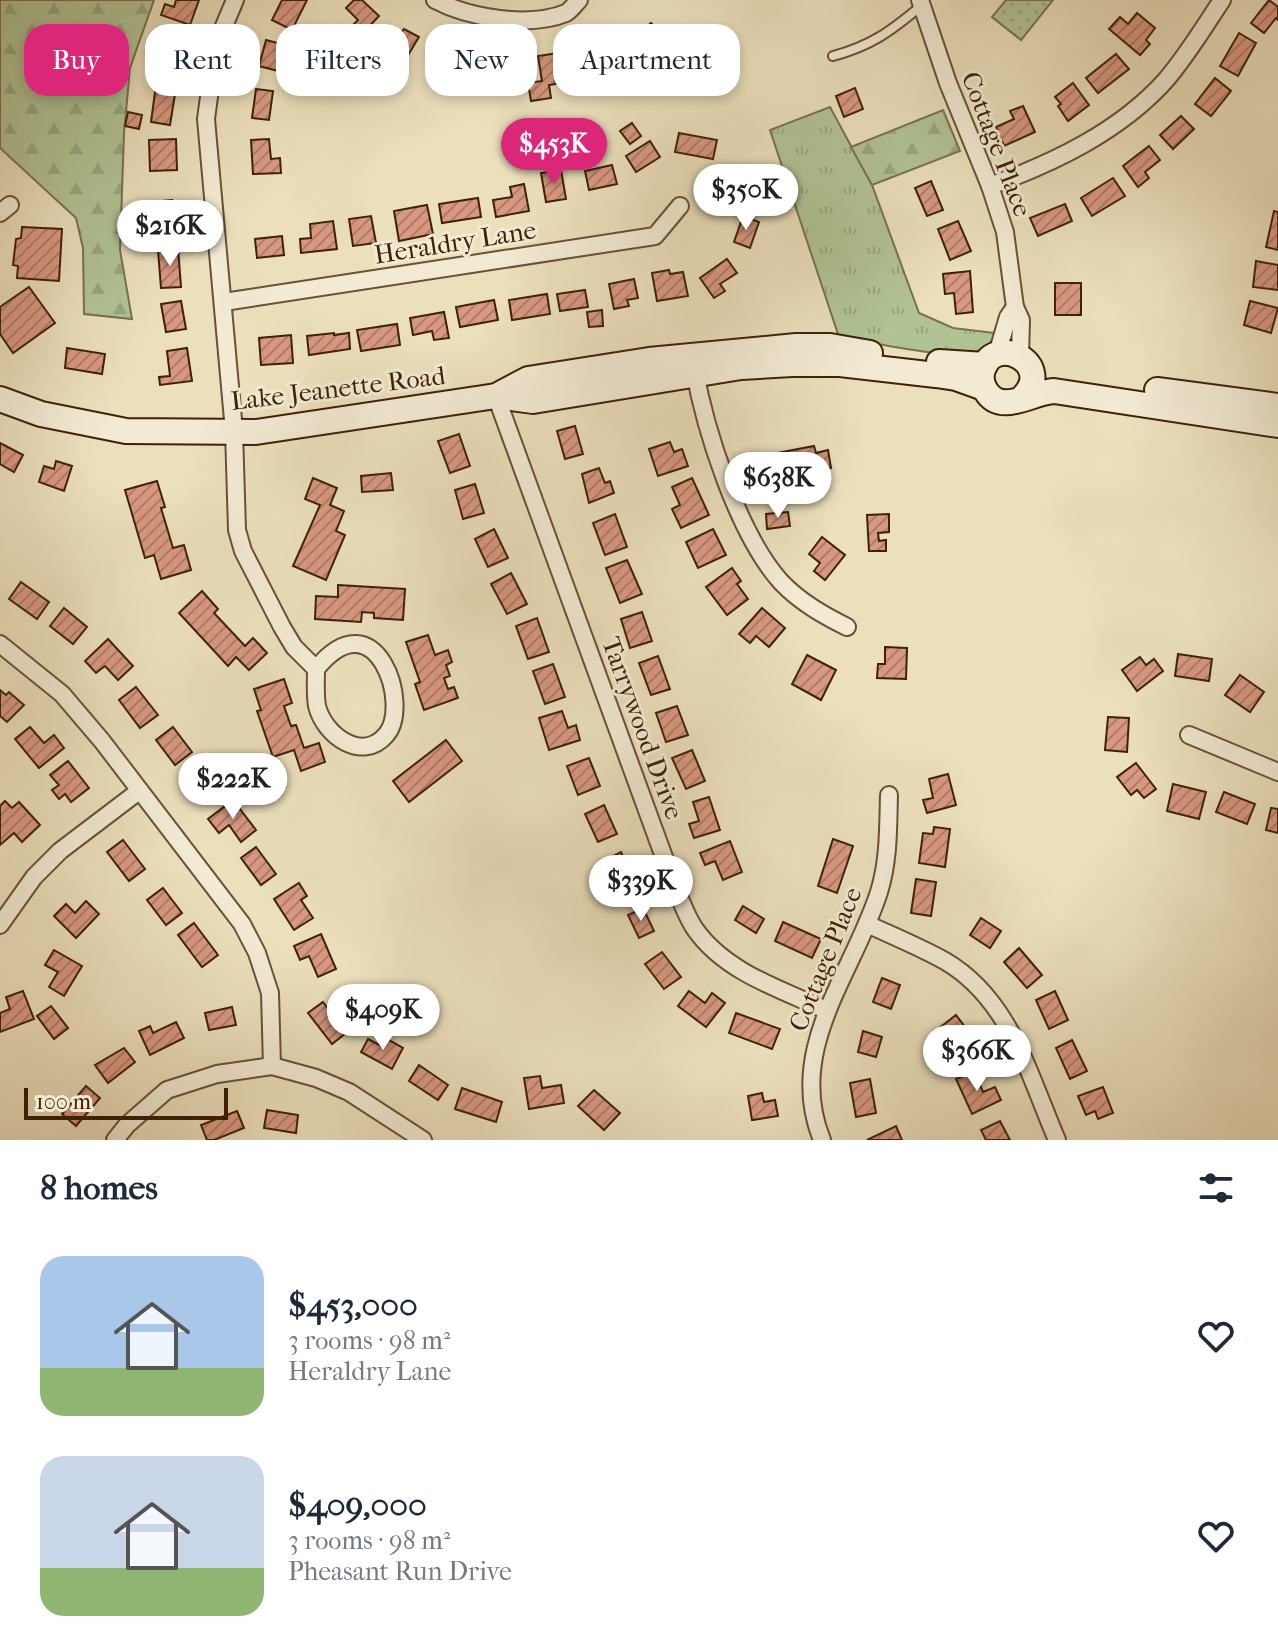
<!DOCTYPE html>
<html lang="en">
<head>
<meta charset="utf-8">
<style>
	body { margin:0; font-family:"IM FELL French Canon",serif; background:#f6f6f7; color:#1f2937; height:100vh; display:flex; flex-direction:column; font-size:30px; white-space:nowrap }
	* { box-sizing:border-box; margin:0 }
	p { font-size:26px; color:#747a83 }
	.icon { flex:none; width:44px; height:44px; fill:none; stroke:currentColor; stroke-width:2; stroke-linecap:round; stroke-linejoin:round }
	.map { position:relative; height:1140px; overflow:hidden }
	.details { display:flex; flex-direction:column; background:#fff; flex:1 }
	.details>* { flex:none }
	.hud { position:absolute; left:24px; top:24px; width:800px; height:72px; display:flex; gap:16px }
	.scale { position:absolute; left:24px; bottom:20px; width:204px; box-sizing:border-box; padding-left:8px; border:4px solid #3e2206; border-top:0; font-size:22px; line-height:28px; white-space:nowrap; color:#3e2206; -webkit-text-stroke:6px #f2ead3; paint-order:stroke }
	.price { position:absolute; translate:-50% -68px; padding:0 18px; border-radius:28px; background:#fff; color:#222; font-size:26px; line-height:52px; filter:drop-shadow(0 2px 4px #0008) }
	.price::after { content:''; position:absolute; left:50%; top:48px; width:24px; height:18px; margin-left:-12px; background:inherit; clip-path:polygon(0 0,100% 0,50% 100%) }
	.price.selected { background:#db2777; color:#fff }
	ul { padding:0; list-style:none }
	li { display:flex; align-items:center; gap:24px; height:200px; padding:0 40px }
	li span { display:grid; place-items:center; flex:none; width:224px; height:160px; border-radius:24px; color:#555 }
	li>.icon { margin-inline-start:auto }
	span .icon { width:96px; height:96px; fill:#fffc; stroke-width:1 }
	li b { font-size:34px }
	h2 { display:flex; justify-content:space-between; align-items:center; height:96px; padding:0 40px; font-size:34px }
	.chip { padding:0 28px; border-radius:24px; background:#fff; box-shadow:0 4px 12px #0003; font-size:28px; line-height:72px }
	.chip.selected { background:#db2777; color:#fff }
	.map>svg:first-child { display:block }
	.grass { fill:url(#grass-tufts); stroke:#78724e; stroke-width:2 }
	.forest { fill:url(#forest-firs); stroke:#78724e; stroke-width:2 }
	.park { fill:url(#park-dots); stroke:#78724e; stroke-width:2 }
	.building { fill:url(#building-hatch); stroke:#3e2206; stroke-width:2 }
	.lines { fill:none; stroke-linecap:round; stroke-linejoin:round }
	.lane-casing { stroke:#695134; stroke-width:12 }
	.street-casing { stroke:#695134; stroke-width:20 }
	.secondary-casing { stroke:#3e2206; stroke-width:28 }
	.lane { stroke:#f2ead3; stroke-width:8 }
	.street { stroke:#f2ead3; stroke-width:16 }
	.secondary { stroke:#f2ead3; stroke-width:24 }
	.labels { text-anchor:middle; stroke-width:6; stroke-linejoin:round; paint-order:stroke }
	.street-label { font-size:26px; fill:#3e2206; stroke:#f2ead3 }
</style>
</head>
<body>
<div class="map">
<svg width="1278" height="1140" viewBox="0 0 1278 1140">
	<defs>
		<pattern id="grass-tufts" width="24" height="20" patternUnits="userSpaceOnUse" patternTransform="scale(2)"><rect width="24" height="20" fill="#b1c395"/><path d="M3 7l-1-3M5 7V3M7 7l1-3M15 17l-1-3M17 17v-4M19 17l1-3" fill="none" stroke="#99a77f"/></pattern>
		<pattern id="forest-firs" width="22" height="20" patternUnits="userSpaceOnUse" patternTransform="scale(2)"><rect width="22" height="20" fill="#b1c395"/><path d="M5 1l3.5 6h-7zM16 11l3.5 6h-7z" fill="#99a77f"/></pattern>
		<pattern id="park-dots" width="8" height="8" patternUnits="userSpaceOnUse" patternTransform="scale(2)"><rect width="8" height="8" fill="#b1c395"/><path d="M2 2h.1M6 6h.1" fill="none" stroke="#99a77f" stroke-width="1.8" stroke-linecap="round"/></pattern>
		<pattern id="building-hatch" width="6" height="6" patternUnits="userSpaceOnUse" patternTransform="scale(2)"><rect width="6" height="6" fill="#d89881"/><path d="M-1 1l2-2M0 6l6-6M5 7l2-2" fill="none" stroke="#b17c68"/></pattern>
	</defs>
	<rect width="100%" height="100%" fill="#ebdfbc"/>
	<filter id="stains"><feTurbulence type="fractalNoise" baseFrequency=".0025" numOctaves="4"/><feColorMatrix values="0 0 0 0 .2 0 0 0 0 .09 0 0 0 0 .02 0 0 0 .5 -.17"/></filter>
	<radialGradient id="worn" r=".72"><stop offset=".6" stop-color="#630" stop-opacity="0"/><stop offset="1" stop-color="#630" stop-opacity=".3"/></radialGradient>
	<path class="grass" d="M830,107L872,185L919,313L953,328L995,333C991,342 989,348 979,351C951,361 871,342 839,337L770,130Z"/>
	<g class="forest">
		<polygon points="0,0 154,0 130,68 124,133 120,250 132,319 84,314 83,248 76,218 0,148"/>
		<polygon points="943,110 960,151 872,185 851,147"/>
	</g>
	<polygon class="park" points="1006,0 1053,0 1021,40 992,17"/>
	<g class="building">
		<polygon points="176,0 199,0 190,25 161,15 165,4 174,7"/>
		<polygon points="282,0 307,0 292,30 272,20"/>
		<polygon points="354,0 362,0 379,16 362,34 353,25 358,20 346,8"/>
		<polygon points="1269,0 1278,7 1278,20 1276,18 1264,33 1251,23"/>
		<polygon points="1137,13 1155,28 1146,40 1150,44 1140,55 1109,29 1120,17 1128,24"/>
		<polygon points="651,23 664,38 648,52 661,68 650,78 623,47"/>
		<polygon points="389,26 401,33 404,29 419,37 404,62 377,46"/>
		<polygon points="1239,33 1256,43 1238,76 1220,66"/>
		<polygon points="165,39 181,43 175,71 158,67"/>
		<polygon points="266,40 285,45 278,71 259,66"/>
		<polygon points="433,49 468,62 462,79 427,67"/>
		<polygon points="565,52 567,69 554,71 556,84 549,85 551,98 531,101 528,83 542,81 538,56"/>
		<polygon points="1116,54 1129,69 1098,93 1086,78"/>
		<polygon points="613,55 618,75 581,84 576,64"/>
		<polygon points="512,62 512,89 497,90 497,78 479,79 479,63"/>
		<polygon points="1215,78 1231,91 1211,116 1195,104"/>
		<polygon points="1073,83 1089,105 1068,121 1058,106 1061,104 1055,97"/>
		<polygon points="156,85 176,88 170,125 151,122"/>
		<polygon points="855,88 863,109 844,117 836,96"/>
		<polygon points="256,89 273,91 269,120 252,118"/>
		<polygon points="1023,106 1035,132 1004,146 996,127 1014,119 1010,111"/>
		<polygon points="128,112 142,115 139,129 125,126"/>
		<polygon points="1181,116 1194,129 1173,149 1160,135"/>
		<polygon points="632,123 641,136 630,144 620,131"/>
		<polygon points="679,133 717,140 713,159 675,152"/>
		<polygon points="176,139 177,170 150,171 149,140"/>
		<polygon points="269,139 271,159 280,158 281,173 253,174 251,140"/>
		<polygon points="650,141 660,157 636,172 626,156"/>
		<polygon points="1149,146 1160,160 1145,172 1149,178 1138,187 1123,166"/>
		<polygon points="612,165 617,184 589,190 585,171"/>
		<polygon points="561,170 566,199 546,202 541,173"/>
		<polygon points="747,177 755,199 739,205 731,183"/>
		<polygon points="1113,178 1125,196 1092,216 1081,198"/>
		<polygon points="931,181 943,210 927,216 915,188"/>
		<polygon points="524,184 529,211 496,217 493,200 512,197 510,187"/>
		<polygon points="478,198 481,217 442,223 439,204"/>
		<polygon points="172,200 176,235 156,237 152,202"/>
		<polygon points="1065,204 1072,221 1038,236 1030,218"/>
		<polygon points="427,205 433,234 399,241 394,211"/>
		<polygon points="1274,211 1278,212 1278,250 1266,247"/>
		<polygon points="371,216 376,243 353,246 349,219"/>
		<polygon points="743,216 759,222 750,248 734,242"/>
		<polygon points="333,221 337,249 301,253 300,239 311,238 310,224"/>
		<polygon points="958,221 971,251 950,260 938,229"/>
		<polygon points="22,227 62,229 59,281 17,278 18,266 13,265 16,239 21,238"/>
		<polygon points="282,236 284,255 257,258 255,239"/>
		<polygon points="178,248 181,287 161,288 158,250"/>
		<polygon points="727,259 737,273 720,284 725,291 714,298 700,278"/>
		<polygon points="1256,261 1278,265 1278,290 1253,287"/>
		<polygon points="669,270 670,274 683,272 688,296 657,301 652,273"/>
		<polygon points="970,271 973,312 956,314 954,293 945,294 943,274"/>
		<polygon points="634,279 638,298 627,300 629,306 614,309 609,284"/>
		<rect x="1055" y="283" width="26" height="32"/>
		<polygon points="29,287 55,323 13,353 0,334 0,307"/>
		<polygon points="585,290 588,307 560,311 557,294"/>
		<polygon points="547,294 550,314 512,320 509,300"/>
		<polygon points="494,300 498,320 460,327 456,307"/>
		<polygon points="181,301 186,329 166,332 161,304"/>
		<polygon points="1250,301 1278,308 1271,333 1244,325"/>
		<polygon points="602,310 603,326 589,327 587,312"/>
		<polygon points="444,312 449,338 434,340 432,331 413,335 410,318"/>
		<polygon points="397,324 400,345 361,351 357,330"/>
		<polygon points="334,333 334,335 349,333 350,349 309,355 307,336"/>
		<polygon points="291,335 293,363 261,365 259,338"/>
		<polygon points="67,348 105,354 102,374 65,368"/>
		<polygon points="187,348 192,381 160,385 159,377 170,376 167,351"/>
		<polygon points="575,426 583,454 565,459 557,431"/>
		<polygon points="459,434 470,466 450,473 438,441"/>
		<polygon points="670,442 674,452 682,449 688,466 658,476 649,449"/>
		<polygon points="0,443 23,455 14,472 0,464"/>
		<polygon points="814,446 816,453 828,450 831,468 809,472 813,493 797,496 793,476 782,478 777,453"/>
		<polygon points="56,461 72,466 64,491 39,482 44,466 54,469"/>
		<polygon points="599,468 605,483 610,481 614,493 589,503 582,474"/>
		<polygon points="391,473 393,490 362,492 361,476"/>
		<polygon points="313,478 337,488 330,505 344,511 336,531 345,535 326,580 293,566 320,505 305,499"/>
		<polygon points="692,478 709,515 681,528 672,509 680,505 672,487"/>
		<polygon points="157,481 165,507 161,508 173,548 184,545 191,570 161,579 154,555 145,558 125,490"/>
		<polygon points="475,484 484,513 463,519 455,490"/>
		<polygon points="788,512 790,526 767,529 766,514"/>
		<polygon points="615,514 627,547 605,555 593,523"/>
		<polygon points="889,514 889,532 878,533 879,541 886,540 886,551 869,551 867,515"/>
		<polygon points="494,529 508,558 488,567 475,539"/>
		<polygon points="713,529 726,555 698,568 686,542"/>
		<polygon points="822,537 845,555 825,580 814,571 820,563 809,554"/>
		<polygon points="627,560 642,594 620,603 606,568"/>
		<polygon points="732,568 741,581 737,584 748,599 727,615 706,587"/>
		<polygon points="511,573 527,604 507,614 491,584"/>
		<polygon points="21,582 49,602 37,619 9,599"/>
		<polygon points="338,585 405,589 403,620 374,618 374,613 362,612 361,622 315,619 316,596 338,597"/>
		<polygon points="202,591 218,609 214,613 245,646 253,638 267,653 249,670 236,657 228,666 179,613"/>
		<polygon points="64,608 87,627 73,644 50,626"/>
		<polygon points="762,608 785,628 769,647 756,636 750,643 739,634"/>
		<polygon points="642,612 652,641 630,648 621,619"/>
		<polygon points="537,618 549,652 528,659 516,626"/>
		<polygon points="428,635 435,655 448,650 452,662 446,665 450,676 444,678 448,689 454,687 458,698 424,710 415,684 420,682 406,642"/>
		<polygon points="108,639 133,666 118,680 105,666 96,673 85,661"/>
		<polygon points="885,647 907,648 906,679 877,678 878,664 885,664"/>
		<polygon points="1178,654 1212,659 1209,681 1175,676"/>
		<polygon points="807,655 836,670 821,700 792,684"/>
		<polygon points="658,656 670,689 651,695 639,663"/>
		<polygon points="1140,657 1146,665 1154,659 1163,671 1137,691 1122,670"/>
		<polygon points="553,664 565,697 545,704 533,671"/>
		<polygon points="1240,675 1264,692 1250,712 1225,695"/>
		<polygon points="284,679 292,703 284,706 291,726 296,725 304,748 319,743 325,762 301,771 294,750 273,757 257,711 261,710 254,689"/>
		<polygon points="136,687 158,715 140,728 119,700"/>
		<polygon points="0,690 6,695 9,692 24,705 7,722 0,716"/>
		<polygon points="677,706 688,735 666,742 656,713"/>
		<polygon points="562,711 568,728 576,725 580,740 549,750 539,718"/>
		<polygon points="1108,717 1129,718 1127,752 1105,750"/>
		<polygon points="30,727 44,743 54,735 64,748 39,768 15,739"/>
		<polygon points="173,727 192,752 175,765 156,740"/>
		<polygon points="446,740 462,761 409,802 393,781"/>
		<polygon points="692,750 705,781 686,789 672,758"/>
		<polygon points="589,758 600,786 578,795 567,766"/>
		<polygon points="68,761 89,788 71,802 65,794 59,799 52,790 59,785 50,775"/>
		<polygon points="205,762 213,772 218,768 225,777 220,781 226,790 210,801 199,787 190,794 180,781"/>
		<polygon points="1136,763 1156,789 1144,798 1137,790 1131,795 1117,777"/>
		<polygon points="948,774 956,805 927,813 923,800 933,798 929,779"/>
		<polygon points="1173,784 1206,792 1199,819 1167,811"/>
		<polygon points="1224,792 1255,804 1247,824 1216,812"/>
		<polygon points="709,797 720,830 694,838 689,824 699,821 693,802"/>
		<polygon points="233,800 256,830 241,842 229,825 219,833 208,819"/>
		<polygon points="5,801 12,808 19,802 40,825 22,842 14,833 0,845 0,806"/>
		<polygon points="604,805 617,834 598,842 585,814"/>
		<polygon points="1271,808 1278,809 1278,833 1266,830"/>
		<polygon points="934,827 950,829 945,867 919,863 923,833 933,834"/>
		<polygon points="833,839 853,846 837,893 818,886"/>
		<polygon points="123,840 145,869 129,881 107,852"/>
		<polygon points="730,841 742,872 723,880 715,861 705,865 700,853"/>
		<polygon points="256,847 276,874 261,885 241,858"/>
		<polygon points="621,852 636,883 616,893 601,862"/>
		<polygon points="916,879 936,882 931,916 911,913"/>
		<polygon points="299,883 307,896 301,900 313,918 294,930 274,899"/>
		<polygon points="163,888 182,913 166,925 147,900"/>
		<polygon points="86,901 99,914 76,938 54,916 66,904 75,913"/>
		<polygon points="743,906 764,919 756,933 735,920"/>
		<polygon points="643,908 654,931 639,938 628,915"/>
		<polygon points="981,918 1001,931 990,948 970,935"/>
		<polygon points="783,922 821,939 812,958 775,941"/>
		<polygon points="194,923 218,955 202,967 178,935"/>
		<polygon points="321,934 336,969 318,977 309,956 300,960 294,946"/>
		<polygon points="1019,948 1042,975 1027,988 1004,962"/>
		<polygon points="54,950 82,966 64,996 49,987 58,972 45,965"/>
		<polygon points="662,952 681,977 664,989 645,964"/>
		<polygon points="882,978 900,985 891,1009 873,1002"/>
		<polygon points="23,991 34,1019 0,1032 0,1013 10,1009 6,997"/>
		<polygon points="689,991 705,1003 712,993 725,1003 706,1027 678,1006"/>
		<polygon points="1055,991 1068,1020 1049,1029 1036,1000"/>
		<polygon points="323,1002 346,1033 332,1044 308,1013"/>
		<polygon points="51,1006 68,1028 54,1039 37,1016"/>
		<polygon points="232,1007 236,1025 209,1030 205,1013"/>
		<polygon points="736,1013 780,1029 772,1049 729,1033"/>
		<polygon points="956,1015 975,1040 957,1053 938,1029"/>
		<polygon points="176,1022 184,1038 150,1055 139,1031 150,1026 153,1033"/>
		<polygon points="863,1031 882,1037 876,1057 858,1052"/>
		<polygon points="368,1039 383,1047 387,1039 403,1048 392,1069 361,1052"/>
		<polygon points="1072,1040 1087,1071 1070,1079 1056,1048"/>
		<polygon points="124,1048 135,1062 108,1083 95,1065"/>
		<polygon points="419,1065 448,1085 438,1100 409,1081"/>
		<polygon points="974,1071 983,1092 995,1087 1001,1100 972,1114 956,1079"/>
		<polygon points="540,1076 542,1088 561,1085 564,1103 529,1109 524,1078"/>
		<polygon points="870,1079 876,1113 856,1117 850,1083"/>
		<polygon points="86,1086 100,1098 76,1126 62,1114"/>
		<polygon points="1103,1087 1113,1113 1098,1119 1095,1111 1086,1115 1078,1096"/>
		<polygon points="462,1088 502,1102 496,1122 455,1109"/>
		<polygon points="594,1090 620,1113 604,1130 578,1106"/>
		<polygon points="762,1093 764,1102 775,1100 778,1116 752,1120 748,1096"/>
		<polygon points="267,1110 298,1115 296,1133 264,1128"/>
		<polygon points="237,1111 244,1128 214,1140 207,1140 201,1125"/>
		<polygon points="1000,1121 1010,1140 986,1140 981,1130"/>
		<polygon points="896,1126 902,1140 867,1140"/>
	</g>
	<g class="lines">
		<defs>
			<path id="lane" d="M833,56C871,46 891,31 921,6"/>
			<g id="street">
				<path d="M235,0L216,45L206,119L234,431L237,530L243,551L282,627L294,647L316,669C376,595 412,706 386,735C362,763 324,735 317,706C315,694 316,681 316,669"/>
				<path d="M435,0C469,18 529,28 566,13C571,10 575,4 579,0"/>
				<polyline points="920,0 948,83 990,186 1005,232 1015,307 1021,320 1020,356"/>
				<path d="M990,186C1053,163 1119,132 1165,81C1186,57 1204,27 1222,0"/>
				<polyline points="0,213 10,205"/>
				<polyline points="224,302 655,236 680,206"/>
				<polyline points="997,354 1008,317 1015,307"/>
				<path d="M694,367C705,430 738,534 781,582C800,602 823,615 847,627"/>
				<path d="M496,396L676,890C682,902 687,918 695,929C725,972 780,989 826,1010"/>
				<polyline points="0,644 62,694 102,741 242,924 257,953 270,993 272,1066"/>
				<polyline points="1189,735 1278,772"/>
				<path d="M867,924C893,936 920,947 945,961C1010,999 1029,1075 1057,1140"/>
				<polyline points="0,925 34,877 60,851 139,791"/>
				<polyline points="115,1140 127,1125 167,1090 217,1074 272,1066 316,1078 349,1092 423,1140"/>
				<path d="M822,1140C785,1049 853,974 879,892C889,860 888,827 889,795"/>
			</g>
			<g id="secondary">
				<polyline points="939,362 985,365"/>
				<polyline points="1157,390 1278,406"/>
				<polyline points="496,396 528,379 649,360 796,346 830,346 870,353"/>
				<polyline points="0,399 41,414 126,431 256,432 496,396 533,401 741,367 792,364 840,364 936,375 956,378 984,388"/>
				<path d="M1021,399C1059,364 991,330 982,373C981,379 982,385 986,391C1001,416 1032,392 1054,391L1278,425"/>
			</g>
		</defs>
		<use href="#lane" class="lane-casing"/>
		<use href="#street" class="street-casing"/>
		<use href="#secondary" class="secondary-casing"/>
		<use href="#lane" class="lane"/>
		<use href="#street" class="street"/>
		<use href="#secondary" class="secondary"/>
	</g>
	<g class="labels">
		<g class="street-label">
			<text transform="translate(997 144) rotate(69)" y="9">Cottage Place</text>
			<text transform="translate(455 242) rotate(-9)" y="9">Heraldry Lane</text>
			<text transform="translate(338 388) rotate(-7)" y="9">Lake Jeanette Road</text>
			<text transform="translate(643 728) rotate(70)" y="9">Tarrywood Drive</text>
			<text transform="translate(825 959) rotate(-68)" y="9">Cottage Place</text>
		</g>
	</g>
	<rect width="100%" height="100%" filter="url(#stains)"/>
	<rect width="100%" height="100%" fill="url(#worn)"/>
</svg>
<div class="scale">100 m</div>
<b class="price selected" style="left:554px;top:186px">$453K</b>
<b class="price" style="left:746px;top:232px">$350K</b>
<b class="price" style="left:170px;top:268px">$216K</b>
<b class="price" style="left:778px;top:520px">$638K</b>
<b class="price" style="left:233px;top:821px">$222K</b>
<b class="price" style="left:641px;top:923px">$339K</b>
<b class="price" style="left:383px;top:1052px">$409K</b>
<b class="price" style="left:977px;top:1093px">$366K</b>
<div class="hud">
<a class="chip selected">Buy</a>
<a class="chip">Rent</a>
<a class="chip">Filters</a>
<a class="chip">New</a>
<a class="chip">Apartment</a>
</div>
</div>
<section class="details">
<h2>8 homes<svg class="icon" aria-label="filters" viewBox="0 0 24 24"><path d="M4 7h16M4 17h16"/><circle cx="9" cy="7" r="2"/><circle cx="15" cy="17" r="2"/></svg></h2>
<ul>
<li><span style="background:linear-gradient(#a9c7e8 70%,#8fb573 0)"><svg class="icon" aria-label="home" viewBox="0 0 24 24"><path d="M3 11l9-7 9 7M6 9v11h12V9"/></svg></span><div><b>$453,000</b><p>3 rooms · 98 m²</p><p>Heraldry Lane</p></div><svg class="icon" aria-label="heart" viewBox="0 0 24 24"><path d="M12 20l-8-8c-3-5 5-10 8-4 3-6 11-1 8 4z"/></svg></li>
<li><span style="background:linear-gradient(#c9d6e8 70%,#8fb573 0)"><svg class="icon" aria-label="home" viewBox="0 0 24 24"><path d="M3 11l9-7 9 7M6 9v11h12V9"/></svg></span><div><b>$409,000</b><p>3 rooms · 98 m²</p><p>Pheasant Run Drive</p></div><svg class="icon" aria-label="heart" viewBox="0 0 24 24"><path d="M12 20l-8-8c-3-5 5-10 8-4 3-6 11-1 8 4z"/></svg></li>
</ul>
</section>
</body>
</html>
